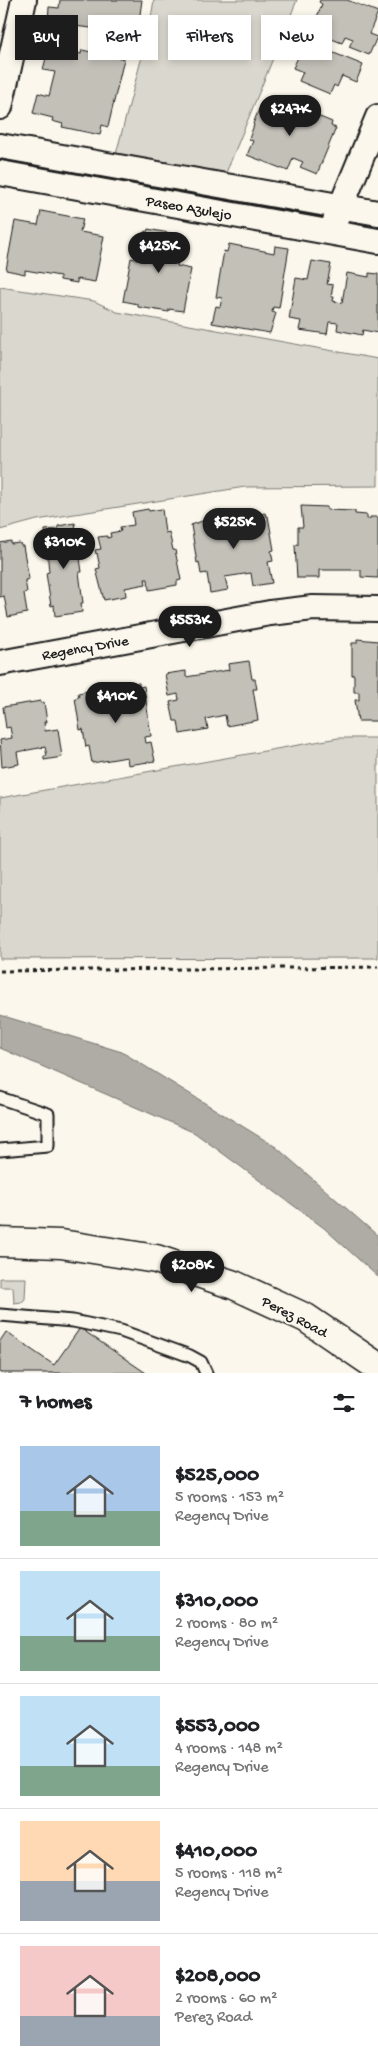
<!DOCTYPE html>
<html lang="en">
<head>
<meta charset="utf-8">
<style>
	body { margin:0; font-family:"Gochi Hand",sans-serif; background:#f2f2f2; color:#202124; height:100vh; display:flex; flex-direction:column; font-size:19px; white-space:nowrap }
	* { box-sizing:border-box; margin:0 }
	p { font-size:16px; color:#757577 }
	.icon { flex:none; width:28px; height:28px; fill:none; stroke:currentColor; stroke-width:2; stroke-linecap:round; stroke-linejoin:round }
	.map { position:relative; height:1373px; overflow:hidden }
	.details { display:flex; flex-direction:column; background:#fff; flex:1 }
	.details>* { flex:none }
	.hud { position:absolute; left:15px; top:15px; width:349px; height:45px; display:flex; gap:10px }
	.price { position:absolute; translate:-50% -42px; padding:0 11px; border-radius:18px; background:#1c1c1c; color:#fff; font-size:16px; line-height:32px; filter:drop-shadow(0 1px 2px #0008) }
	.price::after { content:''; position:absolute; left:50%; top:30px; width:15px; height:11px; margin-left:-8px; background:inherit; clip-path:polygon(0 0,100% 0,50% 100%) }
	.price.selected { background:#222; color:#fff }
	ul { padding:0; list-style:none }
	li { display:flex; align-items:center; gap:15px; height:125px; padding:0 20px }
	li+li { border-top:1px solid #e0e0e0 }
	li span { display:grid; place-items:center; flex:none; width:140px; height:100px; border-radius:0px; color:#555 }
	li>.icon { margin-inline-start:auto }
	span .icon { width:60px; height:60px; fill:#fffc; stroke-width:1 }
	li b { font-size:21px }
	h2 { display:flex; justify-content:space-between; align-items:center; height:60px; padding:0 20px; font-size:21px }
	.pill { padding:0 18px; border-radius:0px; background:#fff; box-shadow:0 2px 8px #0003; font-size:18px; line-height:45px }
	.pill.selected { background:#1c1c1c; color:#fff }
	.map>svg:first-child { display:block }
	.green { fill:#dad7ce; stroke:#7b7a75 }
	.water { fill:#afaca5; stroke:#74726e }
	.building { fill:#c3c0b8; stroke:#1c1c1c }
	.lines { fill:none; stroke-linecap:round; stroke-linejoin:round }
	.lane-casing { stroke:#1c1c1c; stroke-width:15 }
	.street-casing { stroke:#1c1c1c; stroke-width:28 }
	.secondary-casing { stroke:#1c1c1c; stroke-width:31 }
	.path { stroke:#1c1c1c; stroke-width:3; stroke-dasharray:4 4; stroke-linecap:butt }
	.lane { stroke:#fbf7ec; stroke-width:11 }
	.street { stroke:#fbf7ec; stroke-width:24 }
	.secondary { stroke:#fbf7ec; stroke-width:28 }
	.labels { text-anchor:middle; stroke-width:4; stroke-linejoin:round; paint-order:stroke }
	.street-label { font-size:15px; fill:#1c1c1c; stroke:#fbf7ec }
</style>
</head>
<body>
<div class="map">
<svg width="378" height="1373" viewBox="0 0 378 1373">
	<rect width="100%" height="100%" fill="#fbf7ec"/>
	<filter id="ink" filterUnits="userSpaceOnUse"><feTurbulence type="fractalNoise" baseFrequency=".02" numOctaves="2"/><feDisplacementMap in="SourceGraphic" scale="10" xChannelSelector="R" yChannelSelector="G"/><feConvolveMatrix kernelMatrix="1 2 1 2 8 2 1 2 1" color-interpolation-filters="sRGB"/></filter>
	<g filter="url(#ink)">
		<g class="green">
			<polygon points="154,0 297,0 226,173 116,154 149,30"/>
			<polygon points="0,287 94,301 117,312 378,359 378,486 245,487 37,520 0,530"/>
			<polygon points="338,738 378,738 378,958 0,959 0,798"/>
			<polygon points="0,1278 26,1278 25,1299 22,1302 14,1303 13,1287 0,1287"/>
		</g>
		<polygon class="water" points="0,1015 122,1052 276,1147 378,1236 378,1277 324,1228 195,1133 0,1048"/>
		<g class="building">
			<polygon points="60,0 142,0 138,29 125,28 120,30 114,30 114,26 110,25 109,30 65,25 65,21 60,20 59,24 48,22 49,7 59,8"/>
			<polygon points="320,0 347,0 378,12 369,34 377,37 369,55 349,47 353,39 345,36 342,43 324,36 327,29 317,25 320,18 317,17 322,4 319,2"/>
			<polygon points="312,44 363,65 356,82 342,76 337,87 334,85 330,94 299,81 303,72 293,68 300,53 307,56"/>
			<polygon points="48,50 69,54 70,51 81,54 82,50 124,59 108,127 102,125 100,135 62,127 63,124 52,121 53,118 33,113 38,93 49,96 55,72 43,70"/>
			<polygon points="267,100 290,109 291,105 332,122 331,126 336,128 317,174 300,167 303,162 293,158 288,171 247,155 253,141 249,139 254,125 253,124 259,109 262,111"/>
			<polygon points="41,211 83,219 80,232 104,236 95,282 77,279 77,283 60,280 60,276 25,270 25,274 6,270 15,221 38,225"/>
			<polygon points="148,229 184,236 184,238 187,239 183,258 179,257 177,266 191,269 183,311 169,309 169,312 138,307 138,304 123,301 131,258 144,261 146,251 141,250 145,231 147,232"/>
			<polygon points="229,244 274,253 275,246 289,248 279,308 273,307 272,312 276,313 270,333 212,323 216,306 220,307 222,298 216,297 224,251 227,252"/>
			<polygon points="312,261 331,264 327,284 333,285 331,297 334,297 333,301 342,303 347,273 369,277 369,273 378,274 378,333 363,330 362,335 337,330 338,323 329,322 327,334 299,330 301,321 289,319 296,278 308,280"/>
			<polygon points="301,506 327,507 327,510 355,511 355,514 367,515 367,519 370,519 370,517 378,517 378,578 361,577 361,570 319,570 319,578 297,578 295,545 298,545 298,527 303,527"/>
			<polygon points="148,509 149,511 162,509 165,533 169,532 173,550 175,550 181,580 177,581 177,585 149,590 148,579 145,579 146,584 125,588 126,596 104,600 96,569 100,568 97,553 96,554 95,550 101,549 98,537 107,536 107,538 111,537 110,533 121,531 120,527 134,525 132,512"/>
			<polygon points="256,511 257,515 265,513 266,516 268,516 274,550 271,551 273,561 268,562 272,583 253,586 251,573 225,577 228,590 210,593 207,573 201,574 199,562 197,563 191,525 211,518 212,526 217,526 216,524 241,520 240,514"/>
			<polygon points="75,523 82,572 79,572 83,603 81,603 82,612 55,616 54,605 51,606 46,573 49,572 45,530 58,529 58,526"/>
			<polygon points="11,541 11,544 20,543 21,546 23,546 29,579 25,580 27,592 24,593 27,613 8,617 4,596 0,597 0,543"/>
			<polygon points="357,639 378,641 378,721 358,721 355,700 359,700 359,692 354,692 354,675 352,675 352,643 357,643"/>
			<polygon points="249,661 252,679 255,679 257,689 253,689 258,720 227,726 225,715 206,719 208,729 180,734 178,721 174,721 170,702 179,700 178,694 169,696 165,674 186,671 186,677 229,670 228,664"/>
			<polygon points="139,683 139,687 144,686 151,736 145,737 146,743 151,742 155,761 128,765 127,757 92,763 89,746 86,747 83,729 80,730 75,698 79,697 78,693 89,691 90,693 129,687 129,684"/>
			<polygon points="41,701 41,703 44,702 47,722 44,722 45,731 58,729 62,757 44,760 44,756 47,756 45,747 17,752 19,764 2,767 0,740 12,738 10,727 6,728 3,707"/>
			<polygon points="80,1328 146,1373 0,1373 0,1341 6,1332 54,1365"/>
		</g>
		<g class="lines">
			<defs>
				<g id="lane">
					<polyline points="0,1098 48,1114 48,1146 0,1150"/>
					<polyline points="0,1315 73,1321 121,1331 190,1356 201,1362 206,1373"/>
				</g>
				<g id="street">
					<polyline points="0,107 24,0"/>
					<polyline points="0,146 378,213"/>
					<polyline points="0,173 378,241"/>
					<polyline points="335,221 378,117"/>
					<polyline points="0,663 270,613 313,608 378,609"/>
				</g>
				<polyline id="secondary" points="0,1242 61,1244 156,1259 234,1285 306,1318 378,1367"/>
			</defs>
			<use href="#lane" class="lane-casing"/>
			<use href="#street" class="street-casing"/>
			<use href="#secondary" class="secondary-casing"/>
			<polyline class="path" points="0,971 378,967"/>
			<use href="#lane" class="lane"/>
			<use href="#street" class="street"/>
			<use href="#secondary" class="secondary"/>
		</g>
	</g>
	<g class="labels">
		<g class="street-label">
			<text transform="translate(189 207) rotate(10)" y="5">Paseo Azulejo</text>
			<text transform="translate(85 647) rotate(-10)" y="5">Regency Drive</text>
			<text transform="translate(295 1316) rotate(28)" y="5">Perez Road</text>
		</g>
	</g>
</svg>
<b class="price" style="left:290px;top:137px">$247K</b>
<b class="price" style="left:159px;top:274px">$425K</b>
<b class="price selected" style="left:234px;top:550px">$525K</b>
<b class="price" style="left:64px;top:570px">$310K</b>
<b class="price" style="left:190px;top:648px">$553K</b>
<b class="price" style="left:116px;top:724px">$410K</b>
<b class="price" style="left:192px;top:1293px">$208K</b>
<div class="hud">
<a class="pill selected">Buy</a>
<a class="pill">Rent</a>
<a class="pill">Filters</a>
<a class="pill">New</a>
</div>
</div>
<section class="details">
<h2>7 homes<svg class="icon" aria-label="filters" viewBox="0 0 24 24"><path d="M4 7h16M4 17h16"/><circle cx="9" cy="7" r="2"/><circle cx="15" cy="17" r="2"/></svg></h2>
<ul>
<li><span style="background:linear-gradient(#a9c7e8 65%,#7fa58c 0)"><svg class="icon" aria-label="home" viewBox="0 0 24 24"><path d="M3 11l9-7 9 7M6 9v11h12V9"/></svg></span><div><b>$525,000</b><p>5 rooms · 153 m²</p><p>Regency Drive</p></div></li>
<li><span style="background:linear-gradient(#bfe0f5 65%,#7fa58c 0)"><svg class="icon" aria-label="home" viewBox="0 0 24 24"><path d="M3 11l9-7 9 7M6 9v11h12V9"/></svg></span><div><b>$310,000</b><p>2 rooms · 80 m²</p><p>Regency Drive</p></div></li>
<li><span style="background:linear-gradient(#bfe0f5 70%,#7fa58c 0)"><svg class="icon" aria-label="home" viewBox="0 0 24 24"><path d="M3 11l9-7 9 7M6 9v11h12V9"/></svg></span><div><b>$553,000</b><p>4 rooms · 148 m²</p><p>Regency Drive</p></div></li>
<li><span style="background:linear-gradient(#ffd9b3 60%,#9aa5b1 0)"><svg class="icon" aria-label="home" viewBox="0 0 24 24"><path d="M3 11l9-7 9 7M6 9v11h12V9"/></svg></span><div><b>$410,000</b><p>5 rooms · 118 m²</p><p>Regency Drive</p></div></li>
<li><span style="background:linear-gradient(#f6c9c9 70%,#9aa5b1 0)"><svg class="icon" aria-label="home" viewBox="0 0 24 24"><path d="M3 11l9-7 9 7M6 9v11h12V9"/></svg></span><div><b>$208,000</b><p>2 rooms · 60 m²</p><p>Perez Road</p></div></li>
</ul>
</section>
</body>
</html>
